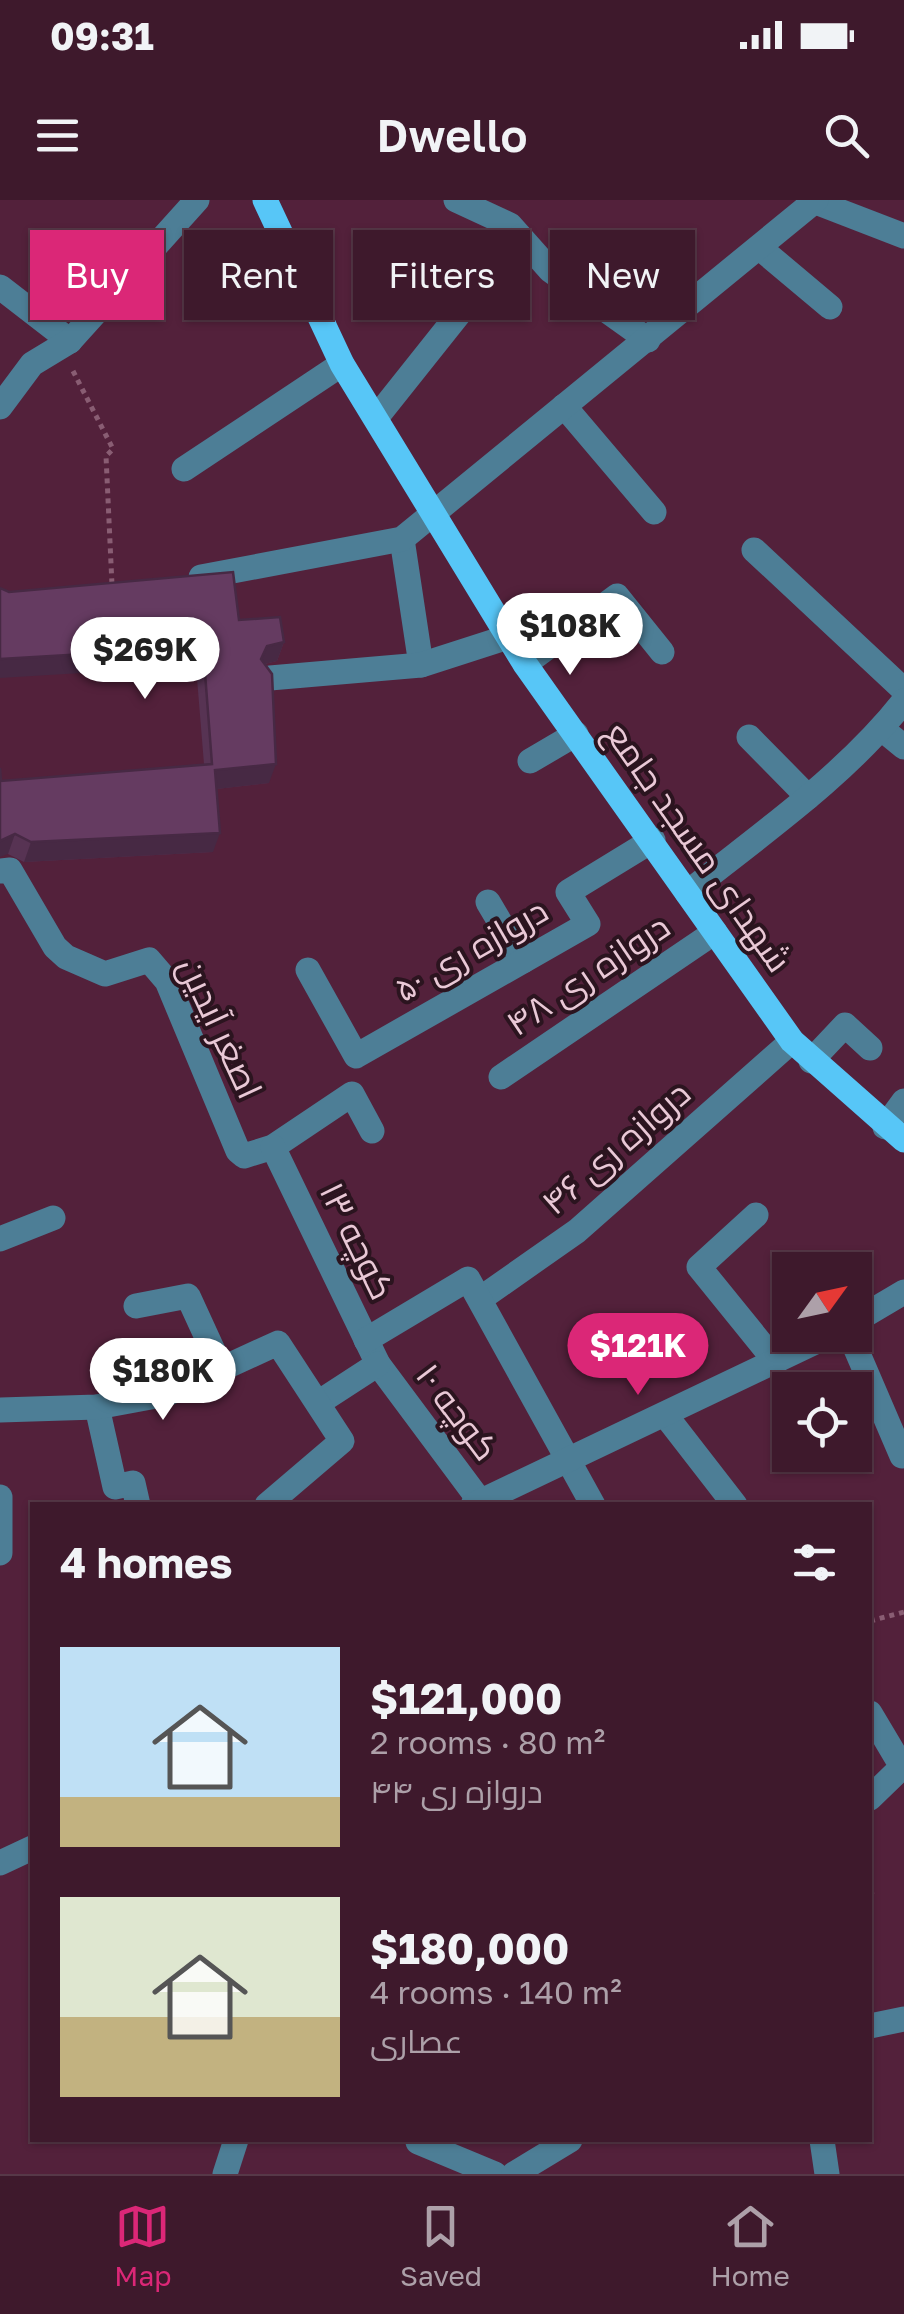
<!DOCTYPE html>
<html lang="en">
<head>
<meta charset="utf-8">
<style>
	body { margin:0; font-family:"Golos Text",Cairo,sans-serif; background:#492638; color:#f1f3f6; height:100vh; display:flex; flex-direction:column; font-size:38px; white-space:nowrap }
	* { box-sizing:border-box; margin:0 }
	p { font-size:32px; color:#ada0a9 }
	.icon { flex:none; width:55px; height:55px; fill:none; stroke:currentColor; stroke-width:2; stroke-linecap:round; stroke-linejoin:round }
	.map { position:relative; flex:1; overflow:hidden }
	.details { position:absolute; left:30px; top:1302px; width:842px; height:640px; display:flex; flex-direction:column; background:#3e192c; border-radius:0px; box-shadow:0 2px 8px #0004,0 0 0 2px #573848 }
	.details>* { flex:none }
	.top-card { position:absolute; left:30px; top:30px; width:845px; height:90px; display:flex; gap:20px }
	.needle { width:65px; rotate:57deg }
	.buttons { position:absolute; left:772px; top:1052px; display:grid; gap:20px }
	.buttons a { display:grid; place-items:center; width:100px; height:100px; border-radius:0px; background:#3e192c; box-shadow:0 2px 8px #0004,0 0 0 2px #573848; font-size:50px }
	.price { position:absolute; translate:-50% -85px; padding:0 22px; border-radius:35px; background:#fff; color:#222; font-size:32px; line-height:65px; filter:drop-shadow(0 2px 5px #0008) }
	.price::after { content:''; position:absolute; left:50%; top:60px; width:30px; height:22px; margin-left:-15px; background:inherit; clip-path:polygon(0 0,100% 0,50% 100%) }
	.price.current { background:#db2777; color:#fff }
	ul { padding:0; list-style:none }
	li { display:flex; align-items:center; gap:30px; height:250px; padding:0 30px }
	li span { display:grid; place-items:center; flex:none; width:280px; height:200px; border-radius:0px; color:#555 }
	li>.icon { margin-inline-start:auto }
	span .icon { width:120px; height:120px; fill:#fffc; stroke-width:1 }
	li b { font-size:42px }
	h2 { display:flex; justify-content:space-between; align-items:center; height:120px; padding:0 30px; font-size:42px }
	.chip { padding:0 35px; border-radius:0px; background:#3e192c; box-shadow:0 2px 8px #0004,0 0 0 2px #573848; font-size:35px; line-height:90px }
	.chip.current { background:#db2777; color:#fff }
	.status { display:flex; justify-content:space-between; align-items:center; height:70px; padding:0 50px; background:#3e192c; direction:ltr }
	.status svg { height:28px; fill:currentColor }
	header { display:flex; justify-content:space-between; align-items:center; height:130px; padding:0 30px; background:#3e192c; font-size:45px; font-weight:600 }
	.tab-bar { display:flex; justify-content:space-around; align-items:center; height:140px; border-top:2px solid #573848; background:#3e192c; font-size:28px; color:#ada0a9 }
	.tab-bar a { display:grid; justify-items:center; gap:5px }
	.tab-bar .current { color:#db2777 }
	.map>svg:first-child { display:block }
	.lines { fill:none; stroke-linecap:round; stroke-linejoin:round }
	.path { stroke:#895d73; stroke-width:5; stroke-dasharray:5 5; stroke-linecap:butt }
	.minor { stroke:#4d7e96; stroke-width:25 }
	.major { stroke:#57c6f7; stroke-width:25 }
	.wall { fill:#573353 }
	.shaded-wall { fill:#472944 }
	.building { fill:#653b61; stroke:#472944; stroke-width:2.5 }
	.labels { text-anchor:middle; stroke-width:8; stroke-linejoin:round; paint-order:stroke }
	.street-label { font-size:35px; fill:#e9c8d6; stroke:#2b141f }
</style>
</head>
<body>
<div class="status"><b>09:31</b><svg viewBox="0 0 49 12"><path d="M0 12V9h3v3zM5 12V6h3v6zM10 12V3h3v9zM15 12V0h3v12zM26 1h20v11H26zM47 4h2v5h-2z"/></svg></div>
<header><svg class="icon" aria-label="menu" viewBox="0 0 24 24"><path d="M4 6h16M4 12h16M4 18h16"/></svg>Dwello<svg class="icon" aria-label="search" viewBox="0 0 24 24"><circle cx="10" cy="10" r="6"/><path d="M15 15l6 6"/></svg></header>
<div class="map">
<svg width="904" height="1974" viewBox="0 0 904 1974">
	<rect width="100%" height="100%" fill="#53213b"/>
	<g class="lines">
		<g class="path">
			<polyline points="73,171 113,249 106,256 112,385"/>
			<polyline points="870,1421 904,1412"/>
			<polyline points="870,1690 873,1696"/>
		</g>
		<g class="minor">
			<polyline points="456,0 510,25 550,70 648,140"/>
			<polyline points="816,2 904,36"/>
			<polyline points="761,49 830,107"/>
			<polyline points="0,87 70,141"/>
			<polyline points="564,206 654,312"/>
			<polyline points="0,207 32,164 70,141 197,0"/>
			<polyline points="376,218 520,37"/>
			<polyline points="184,269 342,164"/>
			<polyline points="402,339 421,465"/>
			<polyline points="754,350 904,490"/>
			<polyline points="201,377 402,339 816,0"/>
			<polyline points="525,464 617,396 662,452"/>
			<polyline points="270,478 421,465 508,437"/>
			<polyline points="882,529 904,547"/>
			<polyline points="749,537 808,597"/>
			<polyline points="530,561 576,534"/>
			<polyline points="0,671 10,670 55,747 66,757 105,774 149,760 167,781 238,951 244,956 273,947 352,894 372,931"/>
			<path d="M687,693C762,633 845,576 904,501"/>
			<polyline points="488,702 523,761"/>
			<polyline points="308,770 356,856 588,724 568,692 653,640"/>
			<polyline points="811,861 845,825 870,848"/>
			<polyline points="501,877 715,732"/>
			<polyline points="885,927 904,901"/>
			<polyline points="273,947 378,1164 480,1301"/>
			<polyline points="756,1015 699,1067 776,1162"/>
			<polyline points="0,1039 53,1018"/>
			<polyline points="480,1099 577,1031 792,841"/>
			<polyline points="136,1106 188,1096 221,1168"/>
			<polyline points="855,1121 904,1092"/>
			<polyline points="850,1135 902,1256"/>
			<polyline points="366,1140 468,1079 593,1305"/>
			<polyline points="318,1203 378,1164"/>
			<polyline points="97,1207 115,1287 133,1283 138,1305"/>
			<polyline points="0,1210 97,1207 167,1194 278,1143 342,1241 267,1305"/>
			<polyline points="666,1216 735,1305"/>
			<polyline points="0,1297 0,1353"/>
			<polyline points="473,1305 830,1135"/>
			<polyline points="870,1513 902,1567 870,1598"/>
			<polyline points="0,1663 32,1648"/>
			<polyline points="870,1826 904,1819"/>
			<polyline points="822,1940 827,1974"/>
			<polyline points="418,1942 495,1974"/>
			<polyline points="225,1974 236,1940"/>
			<polyline points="514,1974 570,1940"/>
		</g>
		<polyline class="major" points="265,0 342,164 525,464 792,841 904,940"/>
	</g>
	<polygon class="wall" points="9,392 239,420 284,442 277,461 265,464 269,583 216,589 213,652 24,662 8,654 1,581 204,564 196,466"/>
	<g class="shaded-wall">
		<polygon points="284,442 277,461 260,465 261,459 267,446"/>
		<polygon points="203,447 196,466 0,478 0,459"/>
		<polygon points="276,564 269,583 208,590 215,570"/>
		<polygon points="220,633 213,652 24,662 31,642"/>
		<polygon points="15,634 8,654 0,657 0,641"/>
	</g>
	<polygon class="building" points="233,372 239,420 280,417 284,442 267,446 261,459 272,474 276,564 215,570 220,633 31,642 15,634 0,641 0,568 1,581 212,564 203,447 0,459 0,388 9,392"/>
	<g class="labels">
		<g class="street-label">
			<text transform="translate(698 647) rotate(55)" y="12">شهدای مسجد جامع</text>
			<text transform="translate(471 750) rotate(-30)" y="12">دروازه ری ۵۰</text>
			<text transform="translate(588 775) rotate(-34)" y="12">دروازه ری ۴۸</text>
			<text transform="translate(220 828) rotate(65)" y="12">اصغر آیدین</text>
			<text transform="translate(616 948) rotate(-41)" y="12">دروازه ری ۴۶</text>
			<text transform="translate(357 1041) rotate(64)" y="12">کوچه ۱۳</text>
			<text transform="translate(457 1212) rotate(53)" y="12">کوچه ۱۰</text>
		</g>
	</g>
</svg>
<div class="buttons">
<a><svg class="needle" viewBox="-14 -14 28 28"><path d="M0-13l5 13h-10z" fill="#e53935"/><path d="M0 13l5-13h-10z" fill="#ada0a9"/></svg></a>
<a><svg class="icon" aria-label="locate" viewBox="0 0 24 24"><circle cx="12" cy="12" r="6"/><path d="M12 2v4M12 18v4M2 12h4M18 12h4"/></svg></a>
</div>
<b class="price" style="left:570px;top:478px">$108K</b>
<b class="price" style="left:145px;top:502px">$269K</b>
<b class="price current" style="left:638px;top:1198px">$121K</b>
<b class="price" style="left:163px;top:1223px">$180K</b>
<div class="top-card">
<a class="chip current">Buy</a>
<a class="chip">Rent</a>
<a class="chip">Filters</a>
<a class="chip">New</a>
</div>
<section class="details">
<h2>4 homes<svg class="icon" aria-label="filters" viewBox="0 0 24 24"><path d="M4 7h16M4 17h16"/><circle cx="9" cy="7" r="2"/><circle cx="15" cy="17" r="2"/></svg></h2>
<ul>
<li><span style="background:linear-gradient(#bfe0f5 75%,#c2b280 0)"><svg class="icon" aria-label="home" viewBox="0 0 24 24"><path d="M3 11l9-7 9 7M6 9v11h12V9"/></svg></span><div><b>$121,000</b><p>2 rooms · 80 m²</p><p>دروازه ری ۴۴</p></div></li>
<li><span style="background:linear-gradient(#dfe7d0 60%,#c2b280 0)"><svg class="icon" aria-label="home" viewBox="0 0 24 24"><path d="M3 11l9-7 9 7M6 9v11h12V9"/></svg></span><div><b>$180,000</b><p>4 rooms · 140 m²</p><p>عصاری</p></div></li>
</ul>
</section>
</div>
<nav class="tab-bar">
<a class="current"><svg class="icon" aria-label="map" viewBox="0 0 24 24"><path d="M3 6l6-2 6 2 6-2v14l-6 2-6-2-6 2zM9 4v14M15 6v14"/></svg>Map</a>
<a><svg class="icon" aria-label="saved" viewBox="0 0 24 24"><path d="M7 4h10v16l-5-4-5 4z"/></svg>Saved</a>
<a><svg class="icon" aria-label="home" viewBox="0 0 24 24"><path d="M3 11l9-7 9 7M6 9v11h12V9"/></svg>Home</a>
</nav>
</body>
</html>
